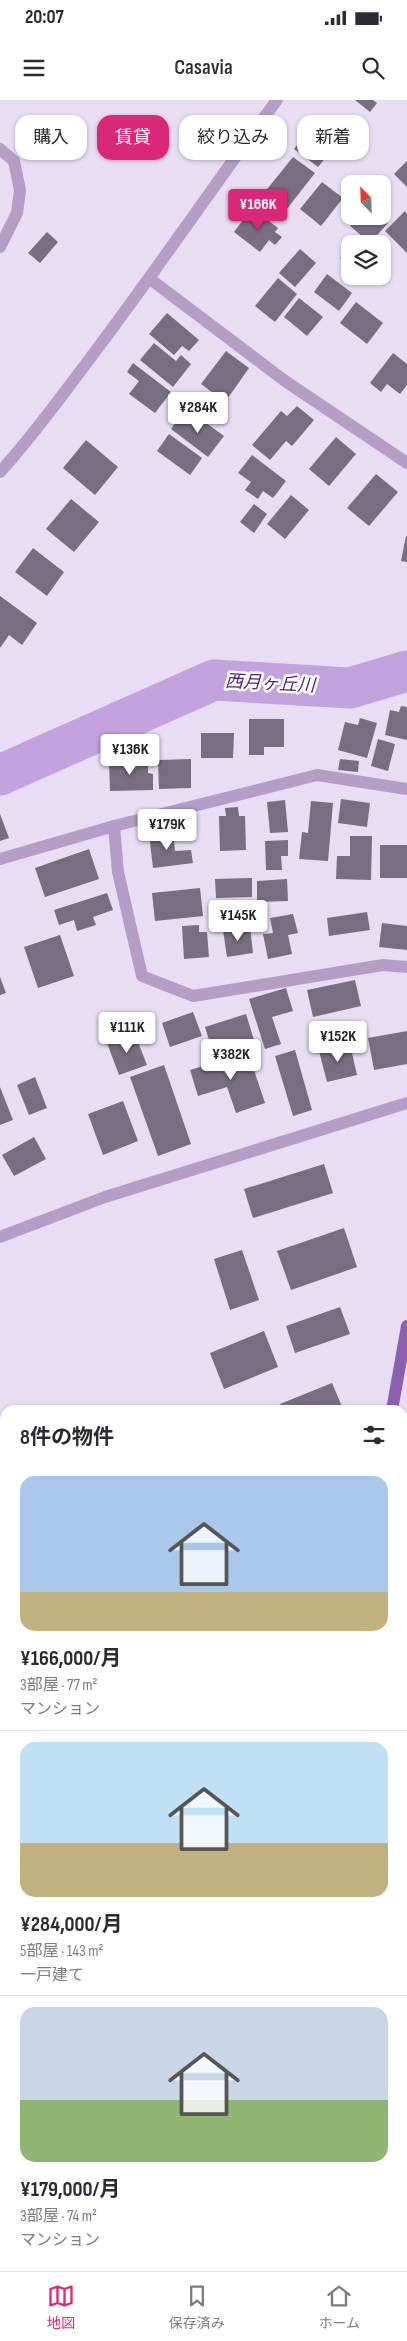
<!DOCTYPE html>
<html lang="ja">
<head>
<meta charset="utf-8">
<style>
	body { margin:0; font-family:"Sofia Sans Condensed","Noto Sans JP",sans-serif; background:#f2f2f3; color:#2b2b33; height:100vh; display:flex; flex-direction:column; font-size:19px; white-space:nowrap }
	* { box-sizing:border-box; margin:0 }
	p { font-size:16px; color:#7c7c81 }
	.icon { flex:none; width:28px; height:28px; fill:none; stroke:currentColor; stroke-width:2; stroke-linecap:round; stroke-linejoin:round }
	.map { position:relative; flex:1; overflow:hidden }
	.panel { position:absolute; left:0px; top:1305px; width:408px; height:866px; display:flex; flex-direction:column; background:#fff; border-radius:15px 15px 0 0; box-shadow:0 1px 4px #0004 }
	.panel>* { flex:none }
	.hud { position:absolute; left:15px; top:15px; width:378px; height:45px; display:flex; gap:10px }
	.needle { width:32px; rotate:337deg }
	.controls { position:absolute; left:341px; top:75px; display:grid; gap:10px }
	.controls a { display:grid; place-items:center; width:50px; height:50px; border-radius:10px; background:#fff; box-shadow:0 1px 4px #0004; font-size:25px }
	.price { position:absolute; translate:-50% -42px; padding:0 11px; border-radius:5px; background:#fff; color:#222; font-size:16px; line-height:32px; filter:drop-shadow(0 1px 2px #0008) }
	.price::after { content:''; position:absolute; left:50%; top:30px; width:15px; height:11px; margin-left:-8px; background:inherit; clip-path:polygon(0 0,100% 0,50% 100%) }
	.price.active { background:#db2777; color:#fff }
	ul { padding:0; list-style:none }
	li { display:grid; align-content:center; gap:10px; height:265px; padding:0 20px }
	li+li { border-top:1px solid #e1e1e2 }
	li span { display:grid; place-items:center; height:155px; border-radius:15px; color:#555 }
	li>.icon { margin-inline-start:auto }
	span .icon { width:90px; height:90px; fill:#fffc; stroke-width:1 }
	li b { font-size:21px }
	h2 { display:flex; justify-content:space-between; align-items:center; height:60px; padding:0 20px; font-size:21px }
	.pill { padding:0 18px; border-radius:15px; background:#fff; box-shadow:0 1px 4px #0004; font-size:18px; line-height:45px }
	.pill.active { background:#db2777; color:#fff }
	.status { display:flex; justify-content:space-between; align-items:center; height:35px; padding:0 25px; background:#fff; direction:ltr }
	.status svg { height:14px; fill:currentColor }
	header { display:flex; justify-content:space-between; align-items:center; height:65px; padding:0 20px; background:#fff; font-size:22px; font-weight:600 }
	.tab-bar { display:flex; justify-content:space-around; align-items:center; height:70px; border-top:1px solid #e1e1e2; background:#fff; font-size:14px; color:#7c7c81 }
	.tab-bar a { display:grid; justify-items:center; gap:2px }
	.tab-bar .active { color:#db2777 }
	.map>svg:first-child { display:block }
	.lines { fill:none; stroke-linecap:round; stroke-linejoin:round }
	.river { stroke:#c4a2de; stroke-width:41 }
	.building { fill:#786d81 }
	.minor { stroke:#b59dc8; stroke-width:12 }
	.primary { stroke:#8e5faf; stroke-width:12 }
	.labels { text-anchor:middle; stroke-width:5; stroke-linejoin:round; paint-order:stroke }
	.water-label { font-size:18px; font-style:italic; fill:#51266c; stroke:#fff }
</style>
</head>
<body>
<div class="status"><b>20:07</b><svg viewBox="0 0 49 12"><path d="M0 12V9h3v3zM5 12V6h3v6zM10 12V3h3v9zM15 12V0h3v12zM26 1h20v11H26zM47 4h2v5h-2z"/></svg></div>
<header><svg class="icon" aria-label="menu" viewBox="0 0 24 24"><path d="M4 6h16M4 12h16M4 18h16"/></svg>Casavia<svg class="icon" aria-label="search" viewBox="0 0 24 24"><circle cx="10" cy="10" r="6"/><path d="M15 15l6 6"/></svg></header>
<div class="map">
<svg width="407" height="2171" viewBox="0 0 407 2171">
	<rect width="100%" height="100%" fill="#e9ddf3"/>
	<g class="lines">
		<polyline class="river" points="0,675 214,580 350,588 407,571"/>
	</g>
	<g class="building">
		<polygon points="355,0 373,0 377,3 370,12"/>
		<polygon points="329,15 356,36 342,53 315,32"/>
		<polygon points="306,33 330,52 318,67 294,49"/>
		<polygon points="293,57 315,73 286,110 264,93"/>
		<polygon points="407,61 407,87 394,74"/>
		<polygon points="322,82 343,98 321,126 300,109"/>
		<polygon points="252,108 278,128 275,132 282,137 275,145 269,140 260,152 234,132"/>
		<polygon points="405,111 407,114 407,153 385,131"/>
		<polygon points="358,116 380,116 388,123 370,143 350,126"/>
		<polygon points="47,132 58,142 40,163 28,153"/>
		<polygon points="350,145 350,165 340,158"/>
		<polygon points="300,149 316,163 295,187 279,173"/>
		<polygon points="327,174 352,193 339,211 314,192"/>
		<polygon points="278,178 297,194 275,222 255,206"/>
		<polygon points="299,198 323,217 307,236 284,217"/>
		<polygon points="356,202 383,223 367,244 340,223"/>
		<polygon points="167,213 199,240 189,251 182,246 174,255 149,234"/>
		<polygon points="154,243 176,261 181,255 191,264 173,287 140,260"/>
		<polygon points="226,251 249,268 225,302 201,284"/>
		<polygon points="393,253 407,264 407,285 400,294 387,284 381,292 370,283"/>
		<polygon points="133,263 171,292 155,313 129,294 139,281 127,272"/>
		<polygon points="297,306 314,320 292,346 286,341 270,360 252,345 281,311 287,316"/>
		<polygon points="191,312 224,336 208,357 171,329 178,319 183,323"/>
		<polygon points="169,334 202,358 190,375 157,351"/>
		<polygon points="336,337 356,354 329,386 309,369"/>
		<polygon points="86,340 118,367 95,395 63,368"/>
		<polygon points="252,355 286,381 273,398 263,391 258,399 245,390 251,382 238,373"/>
		<polygon points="376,374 398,392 369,426 347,408"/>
		<polygon points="291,395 309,410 285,439 267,424"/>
		<polygon points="71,399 99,422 74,452 46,429"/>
		<polygon points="254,404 267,414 254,433 240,422"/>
		<polygon points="406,436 407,437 407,462 401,461"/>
		<polygon points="33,448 64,472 47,496 15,472"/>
		<polygon points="0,496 37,523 22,545 9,535 0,548"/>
		<polygon points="401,606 407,607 407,640 385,635 390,610 399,612"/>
		<polygon points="360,618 377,623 367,658 338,650 345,622 358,625"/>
		<polygon points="249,619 284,619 284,647 264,647 264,655 249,655"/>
		<polygon points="201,633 234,633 233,658 201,658"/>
		<polygon points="378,639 395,644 388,671 371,666"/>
		<polygon points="191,659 191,688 159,689 158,660"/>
		<polygon points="340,659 359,661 358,672 338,670"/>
		<polygon points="148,661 148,673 153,674 153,690 110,691 109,662"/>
		<polygon points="341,699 370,703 367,727 338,723"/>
		<polygon points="285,700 288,732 270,733 267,702"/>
		<polygon points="311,701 333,703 328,761 299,759 302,732 308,733"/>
		<polygon points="238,707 239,716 245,716 246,750 220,751 219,716 226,716 225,708"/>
		<polygon points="0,714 9,738 0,741"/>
		<polygon points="173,731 175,751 191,750 193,763 153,768 149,734"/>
		<polygon points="350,736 372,736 371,780 336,779 337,756 350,756"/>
		<polygon points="288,740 288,756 281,756 282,770 266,770 265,741"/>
		<rect x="380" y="745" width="27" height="33"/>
		<polygon points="89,749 99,779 45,797 35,768"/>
		<polygon points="252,778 252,797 216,798 215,779"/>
		<polygon points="287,779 288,801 257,802 257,781"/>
		<polygon points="200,788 203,816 155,821 152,793"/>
		<polygon points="107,793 113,810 93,817 96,825 77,831 74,820 59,825 54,810"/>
		<polygon points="367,812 370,830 329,836 327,818"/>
		<polygon points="293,814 298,833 288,835 292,854 268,859 263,834 273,833 270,818"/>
		<polygon points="382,823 407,826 407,850 379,847"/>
		<polygon points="199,825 199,832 207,832 209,857 184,859 182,826"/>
		<polygon points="250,827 253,853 227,857 223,830"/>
		<polygon points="60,835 74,876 38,888 24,847"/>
		<polygon points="0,877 6,893 0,895"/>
		<polygon points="355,880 361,906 313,917 307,890"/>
		<polygon points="286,888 293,911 272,917 281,944 265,949 249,899"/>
		<polygon points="193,912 202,936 170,947 162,923"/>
		<polygon points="246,914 254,940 213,953 205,927"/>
		<polygon points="407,931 407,964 374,970 368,938"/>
		<polygon points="134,932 147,965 119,975 107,943"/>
		<polygon points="350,944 357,975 327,982 319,951"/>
		<polygon points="295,950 312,1010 293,1016 275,956"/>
		<polygon points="248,952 265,1003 236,1013 227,987 198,996 190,970"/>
		<polygon points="164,965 191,1044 158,1056 130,977"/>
		<polygon points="35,977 47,1008 29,1015 17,985"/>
		<polygon points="0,987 13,1020 0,1025"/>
		<polygon points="123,1001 138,1041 103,1055 88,1014"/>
		<polygon points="34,1037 46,1059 14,1076 2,1055"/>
		<polygon points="324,1064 333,1093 253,1118 244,1089"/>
		<polygon points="344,1128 357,1167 291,1190 277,1151"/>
		<polygon points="242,1150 259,1200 230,1210 214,1159"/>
		<polygon points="340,1207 350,1234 295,1253 286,1226"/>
		<polygon points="264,1231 278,1267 224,1289 210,1253"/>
		<polygon points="332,1283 343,1309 283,1310 280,1304"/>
		<polygon points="402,1403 407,1404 407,1438 402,1437"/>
		<polygon points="402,1553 407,1554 407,1572 402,1571"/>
		<polygon points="402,1639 407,1640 407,1680 402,1679"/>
		<polygon points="402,1705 407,1706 407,1729 402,1728"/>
		<polygon points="402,1735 407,1736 407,1756 402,1755"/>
	</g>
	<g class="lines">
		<g class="minor">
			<polyline points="0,49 14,61 20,90 17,113 0,147"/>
			<polyline points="150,179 285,281 407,363"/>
			<path d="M0,372C31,338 58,301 85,265C151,178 212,88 277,0"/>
			<polyline points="114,726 118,772 142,876 193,896 383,865 407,867"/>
			<polyline points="0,759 114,726 317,675 407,689"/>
			<polyline points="0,1137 105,1097 407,1003"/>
		</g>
		<g class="primary">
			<polyline points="392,1310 407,1226"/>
			<polyline points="231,2166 232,2171"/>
		</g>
	</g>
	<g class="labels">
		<g class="water-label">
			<text transform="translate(270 583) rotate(3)" y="6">西月ヶ丘川</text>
		</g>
	</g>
</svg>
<div class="controls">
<a><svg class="needle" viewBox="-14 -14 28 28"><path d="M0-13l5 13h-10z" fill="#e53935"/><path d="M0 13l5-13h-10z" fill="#7c7c81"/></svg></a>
<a><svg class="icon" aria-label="layers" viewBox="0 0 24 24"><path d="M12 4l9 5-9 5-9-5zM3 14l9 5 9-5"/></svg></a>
</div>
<b class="price active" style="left:258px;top:131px">¥166K</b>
<b class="price" style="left:198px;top:334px">¥284K</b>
<b class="price" style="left:130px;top:676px">¥136K</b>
<b class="price" style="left:167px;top:751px">¥179K</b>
<b class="price" style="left:238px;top:842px">¥145K</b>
<b class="price" style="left:127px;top:954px">¥111K</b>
<b class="price" style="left:338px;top:963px">¥152K</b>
<b class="price" style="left:231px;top:981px">¥382K</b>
<div class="hud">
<a class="pill">購入</a>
<a class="pill active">賃貸</a>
<a class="pill">絞り込み</a>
<a class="pill">新着</a>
</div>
<section class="panel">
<h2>8件の物件<svg class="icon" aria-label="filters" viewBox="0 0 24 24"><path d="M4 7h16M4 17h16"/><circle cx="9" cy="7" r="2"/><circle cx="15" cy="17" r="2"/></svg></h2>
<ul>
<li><span style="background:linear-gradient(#a9c7e8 75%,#c2b280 0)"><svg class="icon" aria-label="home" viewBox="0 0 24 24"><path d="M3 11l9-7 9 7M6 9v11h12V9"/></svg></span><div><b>¥166,000/月</b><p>3部屋 · 77 m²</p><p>マンション</p></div></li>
<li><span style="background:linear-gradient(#bfe0f5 65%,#c2b280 0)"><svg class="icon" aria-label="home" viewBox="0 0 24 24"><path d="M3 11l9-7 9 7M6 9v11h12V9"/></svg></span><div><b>¥284,000/月</b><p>5部屋 · 143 m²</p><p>一戸建て</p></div></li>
<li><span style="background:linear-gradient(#c9d6e8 60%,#8fb573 0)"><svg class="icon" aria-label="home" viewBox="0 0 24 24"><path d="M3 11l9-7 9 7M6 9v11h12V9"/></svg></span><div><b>¥179,000/月</b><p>3部屋 · 74 m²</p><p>マンション</p></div></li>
</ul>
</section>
</div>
<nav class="tab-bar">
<a class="active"><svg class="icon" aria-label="map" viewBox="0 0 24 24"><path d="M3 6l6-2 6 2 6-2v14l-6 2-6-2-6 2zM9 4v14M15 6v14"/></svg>地図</a>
<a><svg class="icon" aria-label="saved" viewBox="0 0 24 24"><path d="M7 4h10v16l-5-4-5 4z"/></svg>保存済み</a>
<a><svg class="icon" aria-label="home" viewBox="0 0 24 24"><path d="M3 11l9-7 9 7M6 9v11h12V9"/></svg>ホーム</a>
</nav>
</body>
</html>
